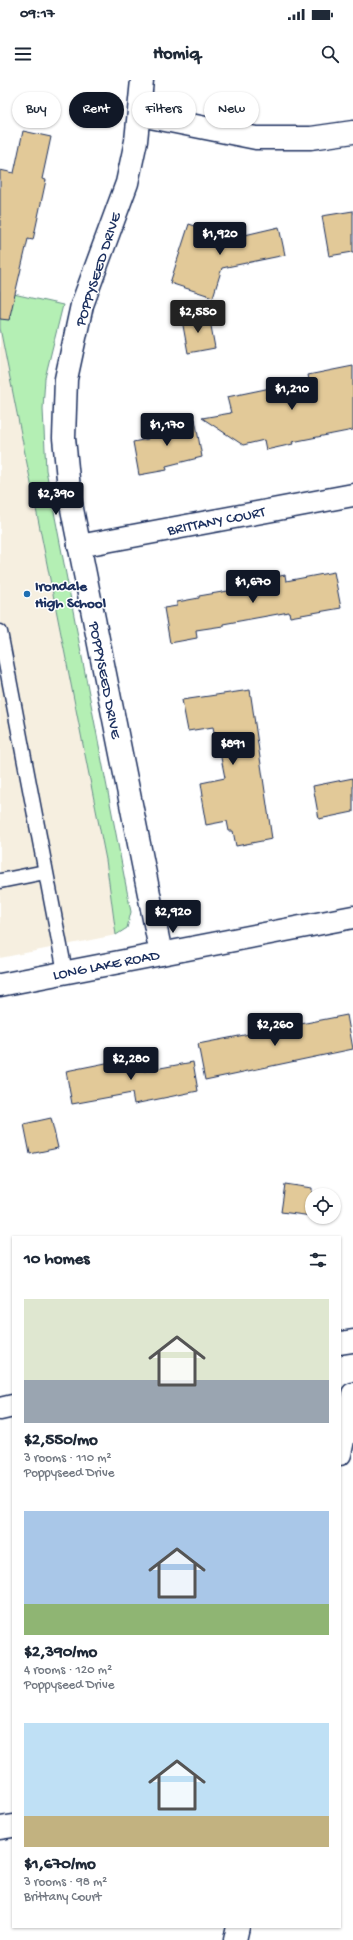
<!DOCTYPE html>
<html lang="en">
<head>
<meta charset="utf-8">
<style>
	body { margin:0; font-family:"Gochi Hand",sans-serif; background:#f6f6f7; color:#1f2937; height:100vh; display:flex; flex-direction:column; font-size:15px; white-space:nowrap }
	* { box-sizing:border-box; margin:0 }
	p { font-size:13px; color:#747a83 }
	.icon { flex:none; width:22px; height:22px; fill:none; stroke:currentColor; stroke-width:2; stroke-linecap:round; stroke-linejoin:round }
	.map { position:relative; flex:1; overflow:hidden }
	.sheet { position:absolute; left:12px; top:1156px; width:329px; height:692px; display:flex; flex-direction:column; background:#fff; border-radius:0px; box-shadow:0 1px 3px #0004 }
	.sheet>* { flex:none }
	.top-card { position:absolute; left:12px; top:12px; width:329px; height:36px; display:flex; gap:8px }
	.buttons { position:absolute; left:305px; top:1108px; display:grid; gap:8px }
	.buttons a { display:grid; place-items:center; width:36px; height:36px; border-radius:50%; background:#fff; box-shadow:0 1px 3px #0004; font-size:20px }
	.price { position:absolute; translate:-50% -34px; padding:0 9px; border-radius:4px; background:#111827; color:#fff; font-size:13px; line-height:26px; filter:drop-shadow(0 1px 2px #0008) }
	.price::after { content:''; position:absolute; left:50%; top:24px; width:12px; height:9px; margin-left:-6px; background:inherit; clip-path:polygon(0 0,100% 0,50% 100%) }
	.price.on { background:#222; color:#fff }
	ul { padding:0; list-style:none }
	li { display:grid; align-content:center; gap:8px; height:212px; padding:0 12px }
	li span { display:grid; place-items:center; height:124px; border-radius:0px; color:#555 }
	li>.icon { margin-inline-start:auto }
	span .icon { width:72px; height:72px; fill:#fffc; stroke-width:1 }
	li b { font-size:17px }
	h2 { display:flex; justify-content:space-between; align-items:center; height:48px; padding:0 12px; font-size:17px }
	.pill { padding:0 14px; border-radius:18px; background:#fff; box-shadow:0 1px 3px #0004; font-size:14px; line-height:36px }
	.pill.on { background:#111827; color:#fff }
	.status { display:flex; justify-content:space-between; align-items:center; height:28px; padding:0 20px; background:#fff; direction:ltr }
	.status svg { height:11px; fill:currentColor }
	header { display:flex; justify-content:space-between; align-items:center; height:52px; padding:0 12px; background:#fff; font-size:18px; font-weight:700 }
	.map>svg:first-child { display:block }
	.built { fill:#f6efe0 }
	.green { fill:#b4efb4; stroke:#688f89 }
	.building { fill:#e2c998; stroke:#1b2f5e }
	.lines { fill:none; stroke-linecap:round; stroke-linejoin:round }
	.service-casing { stroke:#1b2f5e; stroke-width:17 }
	.minor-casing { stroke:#1b2f5e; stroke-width:25 }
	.tertiary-casing { stroke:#1b2f5e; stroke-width:25 }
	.service { stroke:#fff; stroke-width:14 }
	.minor { stroke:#fff; stroke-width:22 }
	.tertiary { stroke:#fff; stroke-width:22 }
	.poi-dot { fill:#1f6fb2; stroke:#fff; stroke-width:1.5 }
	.labels { text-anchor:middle; stroke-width:3; stroke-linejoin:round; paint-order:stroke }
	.street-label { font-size:15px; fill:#1b2f5e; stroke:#fff }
	.poi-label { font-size:15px; font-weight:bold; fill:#1b2f5e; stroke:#fff; text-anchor:start }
</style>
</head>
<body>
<div class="status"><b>09:17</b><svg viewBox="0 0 49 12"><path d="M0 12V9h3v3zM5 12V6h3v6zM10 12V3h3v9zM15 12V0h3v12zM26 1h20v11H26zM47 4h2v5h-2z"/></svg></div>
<header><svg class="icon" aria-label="menu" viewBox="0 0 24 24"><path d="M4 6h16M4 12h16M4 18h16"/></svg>Homiq<svg class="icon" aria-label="search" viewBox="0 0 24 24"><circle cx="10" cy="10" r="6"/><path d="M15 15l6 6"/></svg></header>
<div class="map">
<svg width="353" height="1860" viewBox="0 0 353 1860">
	<rect width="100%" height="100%" fill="#fff"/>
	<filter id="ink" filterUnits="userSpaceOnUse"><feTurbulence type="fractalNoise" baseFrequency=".025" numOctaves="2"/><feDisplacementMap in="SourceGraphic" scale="8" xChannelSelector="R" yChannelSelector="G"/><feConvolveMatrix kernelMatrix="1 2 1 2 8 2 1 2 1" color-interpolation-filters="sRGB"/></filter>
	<g filter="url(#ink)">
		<polygon class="built" points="0,248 106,780 116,855 0,878"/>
		<polygon class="green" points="0,211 63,225 45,298 43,329 46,390 131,832 127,848 116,855 106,780 0,248"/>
		<g class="building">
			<polygon points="23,51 51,57 42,99 46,100 33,160 28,159 9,240 0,239 0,90 14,93"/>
			<polygon points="353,131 353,172 329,176 322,136"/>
			<polygon points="189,144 232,158 279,147 285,175 222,188 213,217 170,203"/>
			<polygon points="209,235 215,268 188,273 182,240"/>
			<polygon points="353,286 353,350 292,362 293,364 266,370 264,360 243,365 202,338 231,333 227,317 309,300 308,295"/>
			<polygon points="195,339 202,377 166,386 167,390 139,395 133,362 148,359 146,348"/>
			<polygon points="334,492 341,528 290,537 289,532 223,544 223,546 196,550 197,558 170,563 164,528 177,526 177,522 199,518 199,516 257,506 256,501 285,495 286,501"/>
			<polygon points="250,610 272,759 236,766 233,751 229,751 227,741 206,745 201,716 203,716 201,703 225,698 216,652 214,652 213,647 188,651 182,620"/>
			<polygon points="353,698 353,732 319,739 313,706"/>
			<polygon points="347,935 353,969 205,1000 198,964"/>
			<polygon points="141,976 144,991 193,982 198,1011 134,1024 132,1013 72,1024 66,991"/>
			<polygon points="51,1038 58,1068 30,1074 24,1044"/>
			<polygon points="285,1104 312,1108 312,1136 281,1132"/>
		</g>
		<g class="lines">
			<defs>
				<g id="service">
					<polyline points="0,552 65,892"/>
					<polyline points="0,801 45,792"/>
				</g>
				<g id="minor">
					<polyline points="142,0 136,61 127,103 82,225 66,299 64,358 70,419 161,874"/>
					<polyline points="140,35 256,58 311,58 353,52"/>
					<polyline points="79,466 353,415"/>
					<polyline points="340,1263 353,1261"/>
					<polyline points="0,1329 13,1326"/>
					<polyline points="340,1374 353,1314"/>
					<polyline points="0,1748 13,1746"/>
					<polyline points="235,1860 238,1847"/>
				</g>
				<polyline id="tertiary" points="0,905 353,837"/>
			</defs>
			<use href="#service" class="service-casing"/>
			<use href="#minor" class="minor-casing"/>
			<use href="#tertiary" class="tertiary-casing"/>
			<use href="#service" class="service"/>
			<use href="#minor" class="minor"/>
			<use href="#tertiary" class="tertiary"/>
		</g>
	</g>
	<circle class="poi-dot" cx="27" cy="514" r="4"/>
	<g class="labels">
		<g class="street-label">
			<text transform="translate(97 189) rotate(-72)" y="5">POPPYSEED DRIVE</text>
			<text transform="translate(216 440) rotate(-11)" y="5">BRITTANY COURT</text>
			<text transform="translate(106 600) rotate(79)" y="5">POPPYSEED DRIVE</text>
			<text transform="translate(106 884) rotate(-11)" y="5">LONG LAKE ROAD</text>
		</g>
		<g class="poi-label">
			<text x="35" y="510">Irondale<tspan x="35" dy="17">High School</tspan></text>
		</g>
	</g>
</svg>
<div class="buttons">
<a><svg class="icon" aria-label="locate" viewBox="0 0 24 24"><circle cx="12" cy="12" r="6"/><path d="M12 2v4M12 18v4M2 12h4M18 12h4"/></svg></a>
</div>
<b class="price" style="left:220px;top:176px">$1,920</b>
<b class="price on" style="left:198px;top:254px">$2,550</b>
<b class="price" style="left:292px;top:331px">$1,210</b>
<b class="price" style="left:167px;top:367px">$1,170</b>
<b class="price" style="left:56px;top:436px">$2,390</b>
<b class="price" style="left:253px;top:524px">$1,670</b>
<b class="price" style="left:233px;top:686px">$891</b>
<b class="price" style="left:173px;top:854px">$2,920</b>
<b class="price" style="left:275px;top:967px">$2,260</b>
<b class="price" style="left:131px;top:1001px">$2,280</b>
<div class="top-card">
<a class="pill">Buy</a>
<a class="pill on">Rent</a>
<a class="pill">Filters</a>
<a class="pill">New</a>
</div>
<section class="sheet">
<h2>10 homes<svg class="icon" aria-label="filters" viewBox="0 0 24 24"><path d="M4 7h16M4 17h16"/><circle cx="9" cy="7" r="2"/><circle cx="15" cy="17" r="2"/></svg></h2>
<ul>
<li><span style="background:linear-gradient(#dfe7d0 65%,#9aa5b1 0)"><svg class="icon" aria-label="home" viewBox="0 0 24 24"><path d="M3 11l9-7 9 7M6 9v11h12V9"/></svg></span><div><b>$2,550/mo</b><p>3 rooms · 110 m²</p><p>Poppyseed Drive</p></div></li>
<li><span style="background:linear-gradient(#a9c7e8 75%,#8fb573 0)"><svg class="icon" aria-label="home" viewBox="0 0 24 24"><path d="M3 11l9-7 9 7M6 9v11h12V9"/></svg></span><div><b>$2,390/mo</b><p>4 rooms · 120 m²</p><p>Poppyseed Drive</p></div></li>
<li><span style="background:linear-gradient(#bfe0f5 75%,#c2b280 0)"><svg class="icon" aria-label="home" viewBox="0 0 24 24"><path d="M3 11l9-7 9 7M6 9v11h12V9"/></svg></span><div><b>$1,670/mo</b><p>3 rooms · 98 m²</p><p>Brittany Court</p></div></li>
</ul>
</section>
</div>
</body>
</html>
